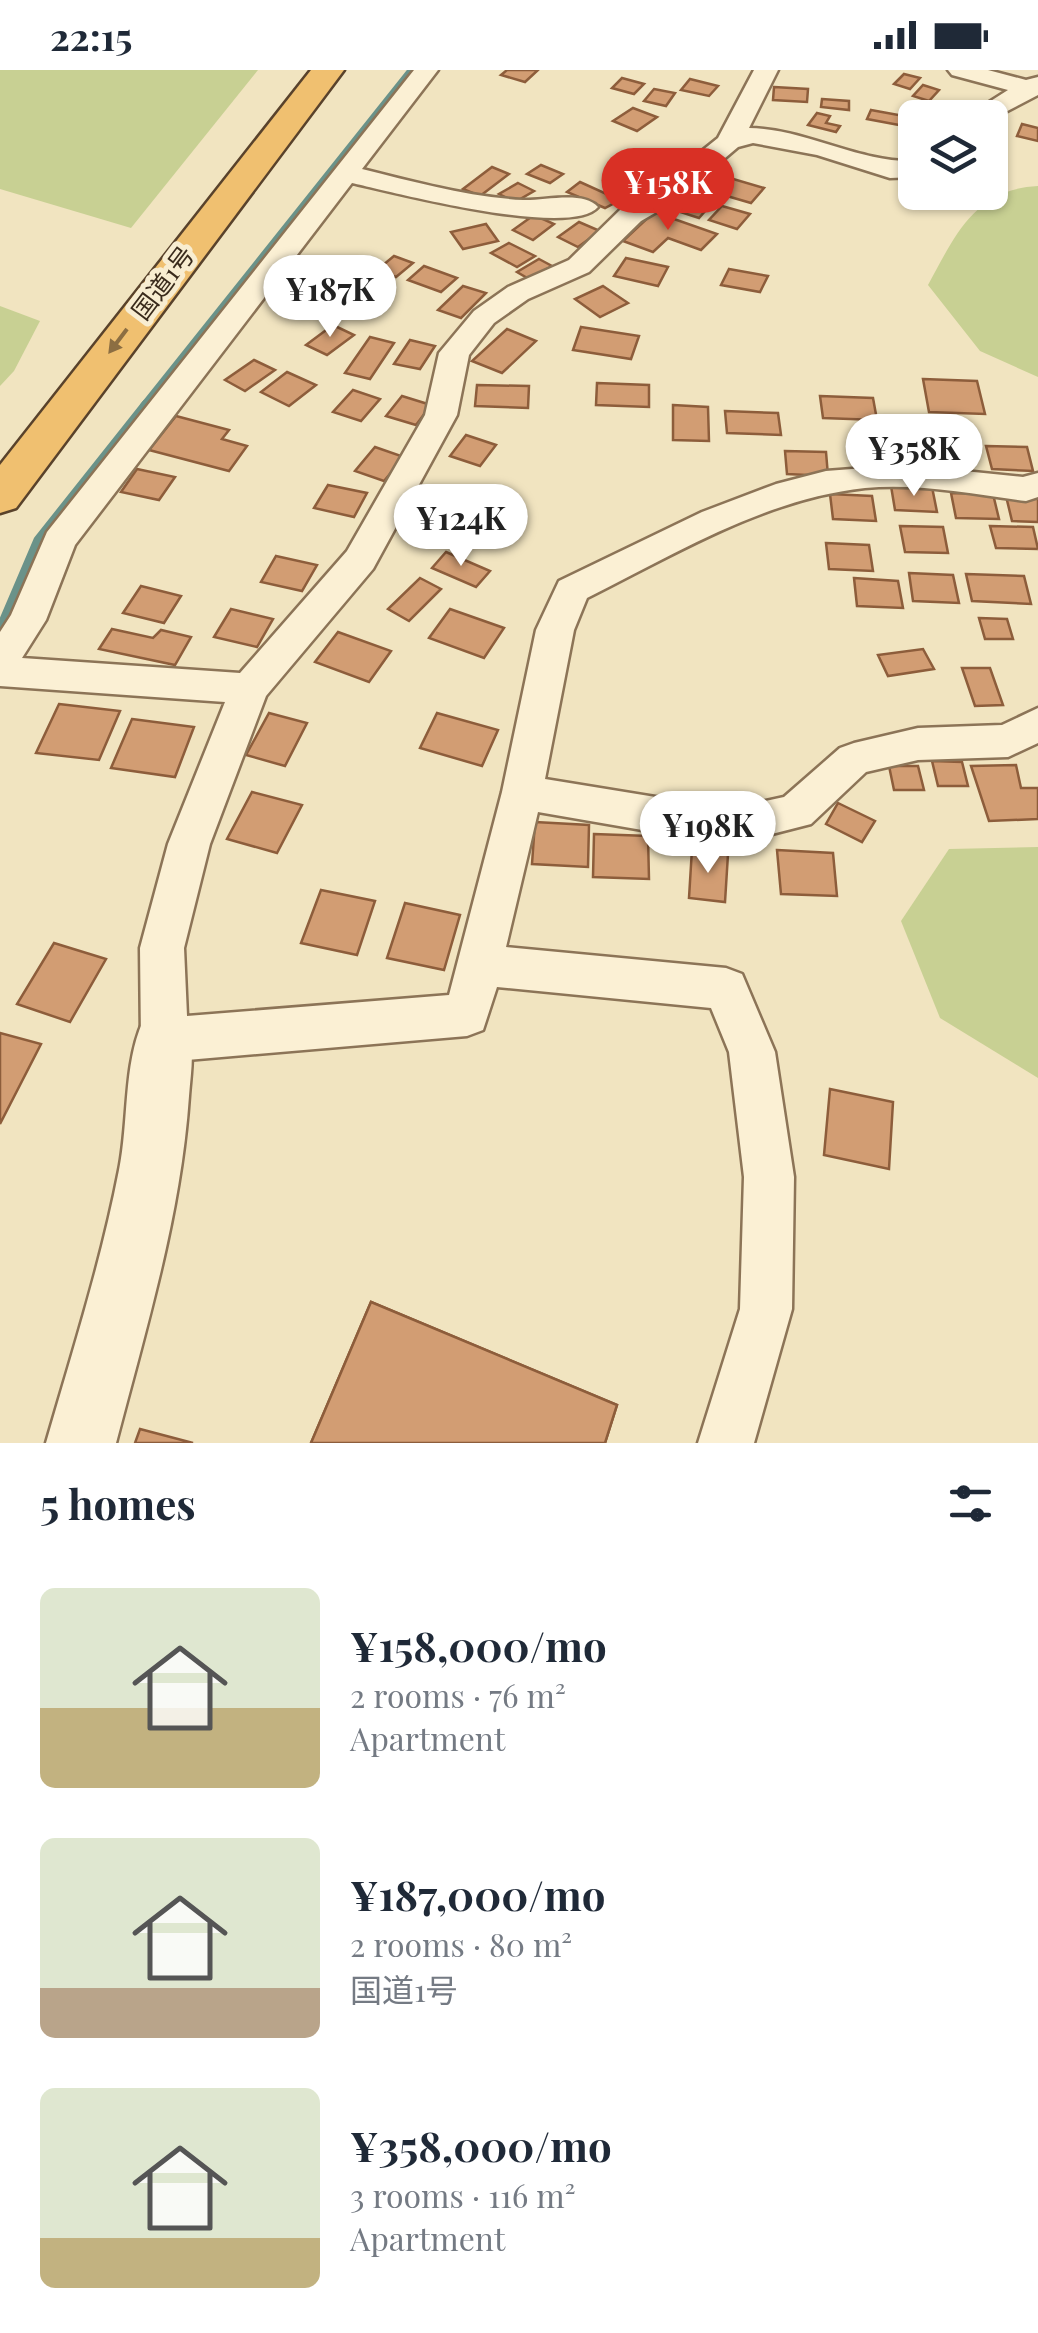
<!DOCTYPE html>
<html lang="en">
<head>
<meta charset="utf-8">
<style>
	body { margin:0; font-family:"Playfair Display","Noto Sans JP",serif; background:#f6f6f7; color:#1f2937; height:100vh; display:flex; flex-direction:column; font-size:38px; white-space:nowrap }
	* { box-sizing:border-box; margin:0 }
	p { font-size:32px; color:#747a83 }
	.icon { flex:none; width:55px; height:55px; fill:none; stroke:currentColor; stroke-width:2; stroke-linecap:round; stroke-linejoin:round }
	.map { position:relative; height:1373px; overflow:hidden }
	.side { display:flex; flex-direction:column; background:#fff; flex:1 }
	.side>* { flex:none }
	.buttons { position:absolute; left:898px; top:30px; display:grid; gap:20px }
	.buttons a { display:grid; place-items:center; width:110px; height:110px; border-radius:15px; background:#fff; box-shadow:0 2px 8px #0004; font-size:50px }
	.price { position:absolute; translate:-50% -85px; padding:0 22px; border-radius:35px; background:#fff; color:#222; font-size:32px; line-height:65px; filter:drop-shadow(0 2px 5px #0008) }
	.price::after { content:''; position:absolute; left:50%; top:60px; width:30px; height:22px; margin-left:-15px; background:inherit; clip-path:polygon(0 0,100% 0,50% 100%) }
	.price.selected { background:#d93025; color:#fff }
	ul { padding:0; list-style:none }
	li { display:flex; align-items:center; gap:30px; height:250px; padding:0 40px }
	li span { display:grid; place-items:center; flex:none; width:280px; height:200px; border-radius:15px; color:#555 }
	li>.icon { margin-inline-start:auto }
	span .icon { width:120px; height:120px; fill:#fffc; stroke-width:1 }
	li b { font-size:42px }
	h2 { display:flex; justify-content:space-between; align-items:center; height:120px; padding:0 40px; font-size:42px }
	.status { display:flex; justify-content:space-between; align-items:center; height:70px; padding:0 50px; background:#fff; direction:ltr }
	.status svg { height:28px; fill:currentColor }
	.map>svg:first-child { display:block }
	.green { fill:#c8d093 }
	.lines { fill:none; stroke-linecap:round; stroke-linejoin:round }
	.stream-far1 { stroke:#6a9289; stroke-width:8 }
	.stream { stroke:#6a9289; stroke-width:9 }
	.building { fill:#d29d73; stroke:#8d5d3b; stroke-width:2.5 }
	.minor-casing { stroke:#8c7457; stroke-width:5 }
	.tertiary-casing { stroke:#8c7457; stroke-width:5 }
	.trunk-casing { stroke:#59422b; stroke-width:5 }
	.minor { fill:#fbf0d4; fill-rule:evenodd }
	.tertiary { fill:#fbf0d4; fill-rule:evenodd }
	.trunk { fill:#f0c070; fill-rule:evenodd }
	.oneway { fill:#8c6e42 }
	.labels { text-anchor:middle; stroke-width:10; stroke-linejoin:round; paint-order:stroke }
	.far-street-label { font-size:25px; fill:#3a2b1c; stroke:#f8edd1 }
</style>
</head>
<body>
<div class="status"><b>22:15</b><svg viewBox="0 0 49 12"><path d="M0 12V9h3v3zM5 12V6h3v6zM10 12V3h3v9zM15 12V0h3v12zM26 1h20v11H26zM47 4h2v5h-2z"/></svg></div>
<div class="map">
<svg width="1038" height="1373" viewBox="0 0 1038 1373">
	<rect width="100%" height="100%" fill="#f1e4c0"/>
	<g class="green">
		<polygon points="0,0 258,0 131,158 0,119"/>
		<path d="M1038,116V307L980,281L928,215C955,166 974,119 1038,116Z"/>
		<polygon points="0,236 40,251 14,301 0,316"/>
		<polygon points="1038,777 1038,1008 940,948 901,851 949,779"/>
	</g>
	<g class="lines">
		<polyline class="stream-far1" points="144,336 412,0"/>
		<polyline class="stream" points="0,559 38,470 146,334"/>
	</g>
	<g class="building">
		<polygon points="507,0 538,0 525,12 501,5"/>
		<polygon points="904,4 920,8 910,19 894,14"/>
		<polygon points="622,8 644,14 634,24 612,18"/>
		<polygon points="690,9 718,16 709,26 681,20"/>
		<polygon points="923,15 939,20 929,31 913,26"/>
		<polygon points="774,17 808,19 807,32 773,30"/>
		<polygon points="654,19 675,23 666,36 644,31"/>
		<polygon points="822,29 849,31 849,40 821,37"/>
		<polygon points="633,38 657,47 637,61 613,51"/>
		<polygon points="871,40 915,48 915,58 867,49"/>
		<polygon points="817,43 830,46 826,53 840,56 836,62 808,55"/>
		<polygon points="1022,54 1038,58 1038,71 1017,66"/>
		<polygon points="541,95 563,104 550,113 527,104"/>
		<polygon points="492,97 509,104 480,126 463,119"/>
		<polygon points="706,101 764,118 751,133 720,124 699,148 671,139"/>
		<polygon points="580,112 620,130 605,138 567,122"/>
		<polygon points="518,113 534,121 515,132 499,124"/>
		<polygon points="722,136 750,144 737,159 709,150"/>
		<polygon points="654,142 717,164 701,180 668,168 653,182 623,171"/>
		<polygon points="534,145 554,154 533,170 513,160"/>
		<polygon points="579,152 600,161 578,177 558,167"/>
		<polygon points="486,154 498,171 463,179 451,162"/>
		<polygon points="509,173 535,186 517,197 491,183"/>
		<polygon points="394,186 413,193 396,207 377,200"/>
		<polygon points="626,188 668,197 658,216 614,206"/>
		<polygon points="539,189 552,196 529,209 517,202"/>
		<polygon points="424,196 457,208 441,222 408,210"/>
		<polygon points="729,199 768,206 760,222 721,215"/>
		<polygon points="463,216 486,223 461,248 438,240"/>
		<polygon points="603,216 628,233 600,247 575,229"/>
		<polygon points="333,255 354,265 327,285 306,275"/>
		<polygon points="581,257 639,266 631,289 573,280"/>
		<polygon points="507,259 536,271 502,303 472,291"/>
		<polygon points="370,267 394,273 370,309 345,303"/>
		<polygon points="410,270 435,276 420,299 394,294"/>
		<polygon points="254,290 275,300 245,321 225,310"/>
		<polygon points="287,302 316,315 289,336 261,322"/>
		<polygon points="923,309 977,311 985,344 929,342"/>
		<polygon points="597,313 649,315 649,337 596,335"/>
		<polygon points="477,315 529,316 528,338 475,336"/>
		<polygon points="353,320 380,329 361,351 333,342"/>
		<polygon points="402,326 431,335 416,355 386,346"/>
		<polygon points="820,326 873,328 877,350 823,348"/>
		<polygon points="673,335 708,337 709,371 673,370"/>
		<polygon points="725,341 778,343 781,365 727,363"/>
		<polygon points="176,346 229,360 222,369 247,376 229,401 149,380"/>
		<polygon points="868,359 908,360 913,383 872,381"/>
		<polygon points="466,365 496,375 480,396 450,386"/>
		<polygon points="986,376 1027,377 1033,401 992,399"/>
		<polygon points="375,377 404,387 384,411 355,401"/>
		<polygon points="785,381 826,382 828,406 787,404"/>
		<polygon points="137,399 175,407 159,430 121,422"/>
		<polygon points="328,415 367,423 354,447 314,438"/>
		<polygon points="891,416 932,417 937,442 895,440"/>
		<polygon points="951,423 993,424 999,449 956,448"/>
		<polygon points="830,424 872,426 876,451 833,449"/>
		<polygon points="1006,426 1038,428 1038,452 1012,451"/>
		<polygon points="900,456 943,457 948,483 905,482"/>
		<polygon points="990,456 1033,457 1038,479 996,478"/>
		<polygon points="826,473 869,475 873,501 829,499"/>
		<polygon points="446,482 490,501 476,517 432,498"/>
		<polygon points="276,486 317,495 302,521 261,512"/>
		<polygon points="909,503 953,505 959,533 913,531"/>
		<polygon points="966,504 1024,506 1031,534 972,531"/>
		<polygon points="420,508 441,519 409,551 388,539"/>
		<polygon points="854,508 898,511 903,538 857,536"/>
		<polygon points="141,516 181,526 164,553 123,543"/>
		<polygon points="231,539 273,549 257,577 214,567"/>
		<polygon points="450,539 504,558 484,588 429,568"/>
		<polygon points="979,548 1007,549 1013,569 985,569"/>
		<polygon points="112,559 153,568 161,560 191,567 175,595 99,579"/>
		<polygon points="338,562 391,581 369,612 315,592"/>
		<polygon points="923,579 934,599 888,606 878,585"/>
		<polygon points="962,598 990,598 1003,635 975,636"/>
		<polygon points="59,634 120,641 99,690 36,683"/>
		<polygon points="269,643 307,653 285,696 246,685"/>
		<polygon points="437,643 498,660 482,696 420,678"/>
		<polygon points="132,649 194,657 175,707 111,698"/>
		<polygon points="932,691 962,692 968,716 938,716"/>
		<polygon points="1016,695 1021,718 1038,718 1038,749 989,751 971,696"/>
		<polygon points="889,696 918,696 924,720 894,720"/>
		<polygon points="252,722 302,735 277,783 227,769"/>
		<polygon points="838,733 875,751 862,772 826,754"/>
		<polygon points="535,752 589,755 588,797 532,794"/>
		<polygon points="594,764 648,766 649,809 593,807"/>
		<polygon points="692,779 728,784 725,832 689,828"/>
		<polygon points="777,780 833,783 837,826 781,824"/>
		<polygon points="321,820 375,831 357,885 301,873"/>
		<polygon points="405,833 460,845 444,900 387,888"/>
		<polygon points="54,873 106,889 70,952 17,934"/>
		<polygon points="0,963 41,974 0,1054"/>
		<polygon points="830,1019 893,1032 889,1099 824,1085"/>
		<polygon points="371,1232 617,1335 605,1373 427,1373 383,1354 376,1373 311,1373"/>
		<polygon points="371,1232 617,1335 605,1373 311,1373"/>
		<polygon points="140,1359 193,1373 135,1373"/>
	</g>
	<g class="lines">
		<defs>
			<g id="minor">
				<path d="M414,0H438L362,99C415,112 468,127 523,130C543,131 584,120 598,137C571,169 392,122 352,113L75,475L46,550L22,588L240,603L347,481L425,345L439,283L474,241L508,217L569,190L621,139L652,121L718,68L754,0H778L749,58C806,59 859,93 915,91V107L890,108L817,85L753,73L738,77L672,133L641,151L589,202L528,229L494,253L469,285L457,345L373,499L266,626L210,774L184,878L187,946L449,925L502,722L536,560L559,511L702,442L776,414L826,401L905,395L1023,407L1038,403V427L1026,431C973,424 918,413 865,418C764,429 675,484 587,528L574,560L545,709L729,739L784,727L840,678L854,673L918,658L1002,655L1038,638V673L1008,687L918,690L866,702L811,754L729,775L538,742L506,877L726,898L742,904L775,982L794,1107L792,1239L754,1373H698L740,1239L744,1107L729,982L711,938L497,917L483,960L467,966L164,992L148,986L141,970L140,878L168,774L225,632L0,616V562L11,545L47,462Z"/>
				<polygon points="948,0 988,0 1026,10 1038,7 1038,25 990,50 964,48 1008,20 952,5"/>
			</g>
			<path id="tertiary" d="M164,942L185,951C196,976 191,999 189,1026C181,1145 146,1258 116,1373H46C72,1283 101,1193 119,1100C129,1052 123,996 143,951Z"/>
			<polygon id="trunk" points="311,0 344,0 16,438 0,443 0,395"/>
		</defs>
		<use href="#minor" class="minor-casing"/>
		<use href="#tertiary" class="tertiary-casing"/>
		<use href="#trunk" class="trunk-casing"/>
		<use href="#minor" class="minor"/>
		<use href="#tertiary" class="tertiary"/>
		<use href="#trunk" class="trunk"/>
	</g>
	<defs><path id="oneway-solid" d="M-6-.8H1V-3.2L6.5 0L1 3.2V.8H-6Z" transform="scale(2.5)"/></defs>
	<use class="oneway" href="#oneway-solid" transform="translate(118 271) rotate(127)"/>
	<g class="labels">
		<g class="far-street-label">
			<text transform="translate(163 213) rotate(-53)" y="9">国道1号</text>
		</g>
	</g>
</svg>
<div class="buttons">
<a><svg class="icon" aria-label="layers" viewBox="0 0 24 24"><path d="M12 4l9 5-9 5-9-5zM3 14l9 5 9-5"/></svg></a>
</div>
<b class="price selected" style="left:668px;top:163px">¥158K</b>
<b class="price" style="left:330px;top:270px">¥187K</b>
<b class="price" style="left:914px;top:429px">¥358K</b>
<b class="price" style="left:461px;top:499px">¥124K</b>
<b class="price" style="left:708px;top:806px">¥198K</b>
</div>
<section class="side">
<h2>5 homes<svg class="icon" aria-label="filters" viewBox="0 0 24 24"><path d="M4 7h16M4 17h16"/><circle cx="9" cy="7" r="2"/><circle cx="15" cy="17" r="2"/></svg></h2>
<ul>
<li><span style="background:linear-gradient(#dfe7d0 60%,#c2b280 0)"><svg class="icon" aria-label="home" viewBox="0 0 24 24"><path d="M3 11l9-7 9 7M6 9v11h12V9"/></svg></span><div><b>¥158,000/mo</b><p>2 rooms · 76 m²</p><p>Apartment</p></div></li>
<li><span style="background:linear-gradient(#dfe7d0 75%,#b9a48a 0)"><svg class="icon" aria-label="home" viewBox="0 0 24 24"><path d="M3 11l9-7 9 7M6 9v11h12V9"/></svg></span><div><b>¥187,000/mo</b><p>2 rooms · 80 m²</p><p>国道1号</p></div></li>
<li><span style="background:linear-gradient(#dfe7d0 75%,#c2b280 0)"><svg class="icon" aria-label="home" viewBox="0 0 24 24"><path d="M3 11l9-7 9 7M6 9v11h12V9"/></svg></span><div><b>¥358,000/mo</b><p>3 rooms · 116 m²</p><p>Apartment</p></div></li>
</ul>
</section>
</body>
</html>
